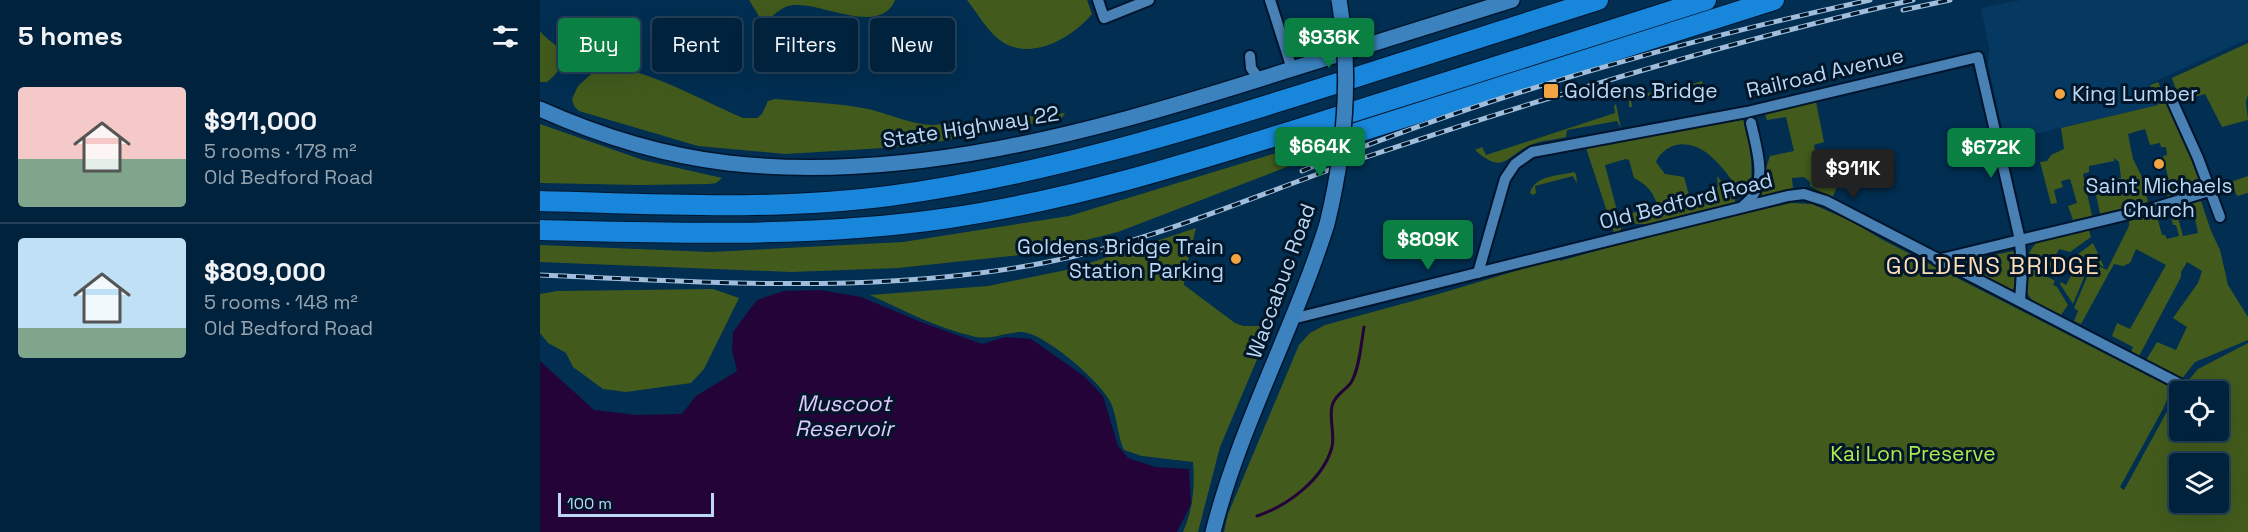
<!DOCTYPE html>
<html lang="en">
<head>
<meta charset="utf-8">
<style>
	body { margin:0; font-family:"Space Grotesk",sans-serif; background:#0b2a44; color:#f1f3f6; height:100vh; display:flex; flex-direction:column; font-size:22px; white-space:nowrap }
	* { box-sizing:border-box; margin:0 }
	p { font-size:20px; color:#96a4b0 }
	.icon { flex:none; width:33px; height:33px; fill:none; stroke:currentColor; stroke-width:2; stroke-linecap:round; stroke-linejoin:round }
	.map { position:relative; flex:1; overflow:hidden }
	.details { display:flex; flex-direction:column; background:#01223d; width:540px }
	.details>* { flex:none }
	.banner { position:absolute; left:18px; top:18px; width:570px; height:54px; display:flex; gap:12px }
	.controls { position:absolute; left:1629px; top:381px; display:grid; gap:12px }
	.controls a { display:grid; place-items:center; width:60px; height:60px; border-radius:6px; background:#01223d; box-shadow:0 6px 24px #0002,0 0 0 2px #233f57; font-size:30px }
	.scale { position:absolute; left:18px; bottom:15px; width:156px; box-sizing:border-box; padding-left:6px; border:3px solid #bcd8f4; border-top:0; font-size:16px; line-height:21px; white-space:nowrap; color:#bcd8f4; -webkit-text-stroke:4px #011629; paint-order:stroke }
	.price { position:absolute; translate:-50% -51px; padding:0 14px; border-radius:6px; background:#0b8043; color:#fff; font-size:20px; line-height:39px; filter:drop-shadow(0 2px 3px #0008) }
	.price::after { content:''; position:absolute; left:50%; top:36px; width:18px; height:14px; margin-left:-9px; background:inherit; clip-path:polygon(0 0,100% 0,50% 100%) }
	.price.current { background:#222; color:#fff }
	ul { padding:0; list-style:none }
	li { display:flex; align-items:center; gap:18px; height:150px; padding:0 18px }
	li+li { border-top:2px solid #233f57 }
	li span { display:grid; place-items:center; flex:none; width:168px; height:120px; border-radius:6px; color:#555 }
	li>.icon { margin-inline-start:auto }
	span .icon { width:72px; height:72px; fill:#fffc; stroke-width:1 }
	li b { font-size:26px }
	h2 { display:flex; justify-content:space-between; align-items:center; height:72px; padding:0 18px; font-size:26px }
	.chip { padding:0 21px; border-radius:6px; background:#01223d; box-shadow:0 6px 24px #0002,0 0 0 2px #233f57; font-size:21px; line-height:54px }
	.chip.current { background:#0b8043; color:#fff }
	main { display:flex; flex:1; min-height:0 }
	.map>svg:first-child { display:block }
	.built { fill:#063961 }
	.green { fill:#425b1c; fill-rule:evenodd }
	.water { fill:#240338 }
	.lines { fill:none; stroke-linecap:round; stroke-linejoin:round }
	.stream { stroke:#240338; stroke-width:3 }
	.minor-casing { stroke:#00152d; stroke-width:14 }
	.secondary-casing { stroke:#00152d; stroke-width:18 }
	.motorway-casing { stroke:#00152d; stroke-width:22 }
	.minor { stroke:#4a81b4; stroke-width:10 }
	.secondary { stroke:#3b82bf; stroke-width:15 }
	.motorway { stroke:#1886da; stroke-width:20 }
	.rail-casing { stroke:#a0bedb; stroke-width:5 }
	.rail { stroke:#011629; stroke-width:3; stroke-dasharray:9; stroke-linecap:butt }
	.secondary-bridge-casing { stroke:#00152d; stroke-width:18; stroke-linecap:butt }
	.secondary-bridge { stroke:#3b82bf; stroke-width:15 }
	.poi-dot { fill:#f3a442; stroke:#011629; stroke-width:2 }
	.labels { text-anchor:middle; stroke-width:6; stroke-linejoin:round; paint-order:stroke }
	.street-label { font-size:21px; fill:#bcd8f4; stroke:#011629 }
	.poi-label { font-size:21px; fill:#bcd8f4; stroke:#011629; text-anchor:start }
	.park-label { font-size:21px; fill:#aeeb50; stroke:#011629 }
	.water-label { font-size:22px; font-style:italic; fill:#e3c8fc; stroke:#011629 }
	.quarter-label { font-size:24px; letter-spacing:1.5px; fill:#fedcb8; stroke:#011629 }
</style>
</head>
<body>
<main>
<section class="details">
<h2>5 homes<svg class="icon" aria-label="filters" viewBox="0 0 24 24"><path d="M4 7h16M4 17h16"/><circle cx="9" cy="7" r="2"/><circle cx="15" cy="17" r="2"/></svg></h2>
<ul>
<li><span style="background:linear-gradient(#f6c9c9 60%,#7fa58c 0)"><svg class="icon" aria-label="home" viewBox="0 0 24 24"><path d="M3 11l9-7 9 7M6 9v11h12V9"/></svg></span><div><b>$911,000</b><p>5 rooms · 178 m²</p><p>Old Bedford Road</p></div></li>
<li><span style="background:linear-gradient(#bfe0f5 75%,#7fa58c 0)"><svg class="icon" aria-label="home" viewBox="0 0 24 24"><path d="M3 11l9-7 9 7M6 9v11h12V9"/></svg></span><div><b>$809,000</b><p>5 rooms · 148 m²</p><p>Old Bedford Road</p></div></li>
</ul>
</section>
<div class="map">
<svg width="1708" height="532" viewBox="0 0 1708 532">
	<rect width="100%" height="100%" fill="#012e51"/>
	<polygon class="built" points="1481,0 1708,0 1708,39 1609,84 1618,105 1465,141 1448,65 1449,48 1441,8"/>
	<g class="green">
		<path d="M209,0H355C341,36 283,3 255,5C238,6 235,18 222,21Z"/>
		<path d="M427,0H547L552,14C533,37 494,60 464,43C449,34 438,14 427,0Z"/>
		<path d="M0,31C5,38 13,42 18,48C27,61 17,75 7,82H0Z"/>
		<polygon points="1708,43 1708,95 1706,102 1708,120 1682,127 1665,94 1640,101 1632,78"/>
		<path d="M59,67C100,64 164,102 203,118H217L222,114L228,101L235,99C266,102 298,103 328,109C350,114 369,124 392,125L525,113L522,118L376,146L246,154L158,146L39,111L34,106L32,99L38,86Z"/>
		<polygon points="1162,81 1163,87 1091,99 1092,107 1089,107 1089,99 1131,86 1134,90"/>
		<polygon points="1618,82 1645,142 1660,183 1628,197 1623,179 1628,177 1623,156 1627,155 1626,147 1621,147 1620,143 1610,145 1605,129 1588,134 1593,159 1601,175 1608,202 1560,214 1554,185 1581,178 1579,162 1574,158 1574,161 1549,166 1549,172 1543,174 1552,216 1533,220 1528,206 1537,203 1530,179 1521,181 1523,187 1514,190 1517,203 1511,204 1500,162 1507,161 1511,155 1524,149 1521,128 1618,105 1610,85"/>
		<polygon points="1276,102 1284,142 1274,145 1282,184 1296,181 1302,177 1292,198 1270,186 1270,182 1264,177 1252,178 1253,188 1219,198 1218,193 1230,156 1254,151 1246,117 1227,120 1225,114"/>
		<path d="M1076,104L1081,128L1077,121L1027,130L1026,137C1015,140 1003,140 993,144C966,154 965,177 935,150L942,147L946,155L1075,113L1074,106Z"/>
		<path d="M1203,119C1209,145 1218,175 1205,199C1189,177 1168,139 1136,145C1127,147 1119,154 1116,162L1125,174L1144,177L1149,195L1178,187L1177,176L1195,197V204L1111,224H1097L1090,221L1089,214L1117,205C1113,191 1107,185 1094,178L1089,160L1086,159L1065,165L1081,226V230L1074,233L1046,148Z"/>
		<polygon points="0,124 103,160 182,178 176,183 169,184 100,185 0,183"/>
		<polygon points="782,139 785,145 782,153 765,160 578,232 490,254 358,268 251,272 0,262 0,245 171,252 363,242 529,216"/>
		<path d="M1034,172L1036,174L1037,184L1033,176L995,186L996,193L993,195L990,193C995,175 1018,176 1034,172Z"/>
		<polygon points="1708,176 1708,193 1697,196 1691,182"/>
		<polygon points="1661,201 1671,231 1680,250 1688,285 1708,317 1708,340 1655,362 1641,380 1605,362 1617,342 1636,350 1647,327 1633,318 1658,283 1662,271 1647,262 1641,272 1641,277 1598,358 1590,355 1593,347 1572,336 1577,323 1590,329 1626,265 1596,249 1590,263 1583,266 1574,264 1541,324 1534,321 1538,311 1534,308 1553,263 1567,270 1589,226 1589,218 1621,210 1623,219 1618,220 1622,235 1625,235 1627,239 1639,236 1636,225 1633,225 1629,209 1642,206 1643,212 1637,214 1643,236 1658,233 1653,209 1646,211 1645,205"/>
		<path d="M1251,203L1272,204L1311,221L1343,240L1632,388L1623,409L1580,487L1584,490L1636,395L1658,369L1708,343V532H684L688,514L759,345L770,333L785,325L902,293L1019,258L1020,261L1120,233ZM1640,392H1678V430H1640ZM1640,464H1678V502H1640Z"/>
		<path d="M1548,227L1551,237L1530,252L1519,249L1506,276L1515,281L1513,285L1517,287L1528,305L1521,315C1512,311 1500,307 1492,300C1479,287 1484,250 1499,241C1513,232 1533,231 1548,227Z"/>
		<path d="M656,228L645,272L644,285L695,323L703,326H721L726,331L724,343L680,447L658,532H643C653,509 655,487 653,462L602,456L584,450C577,435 577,411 568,398C557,379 504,333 482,332C465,332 450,341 432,336C397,328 363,310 330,295L448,286L531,269Z"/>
		<polygon points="1553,243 1564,267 1538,254"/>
		<path d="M1474,251C1480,262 1479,280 1472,291L1414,263Z"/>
		<polygon points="1539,271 1545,275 1533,304 1520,284 1521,282 1526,285 1533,272 1537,273"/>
		<polygon points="173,289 199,298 164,369 151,383 86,392 63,389 33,367 26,353 8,343 0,333 0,294 17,291"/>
	</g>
	<polygon class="water" points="280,290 321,297 381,322 442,344 466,337 491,339 544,376 563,396 578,446 588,458 615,467 649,469 651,504 637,532 0,532 0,361 54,410 96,415 142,414 156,396 197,371 192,350 193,332 217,300 244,291"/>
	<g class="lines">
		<path class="stream" d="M717,516C747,506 783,480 792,447C795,434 789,419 792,406C795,394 807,390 812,381C820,365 821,344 824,327"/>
		<defs>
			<g id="minor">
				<polyline points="558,0 564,18 609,0"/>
				<polyline points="730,0 752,69"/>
				<polyline points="710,56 711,68 719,79"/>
				<polyline points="1630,96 1658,158 1680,217"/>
				<path d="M1203,206C1230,186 1217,151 1211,123"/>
				<polyline points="1397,260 1614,208 1669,191"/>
				<polyline points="938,273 965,179 975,164 992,152 1207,112 1438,57 1480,240 1482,271 1480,301"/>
				<polyline points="752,319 1248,196 1264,194 1286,201 1655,392"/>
				<polyline points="1678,403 1679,403"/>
			</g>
			<g id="secondary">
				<path d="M0,109C60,136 122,155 188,163C368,183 548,133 717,80C802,53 887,27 972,0"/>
				<path d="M673,532C700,425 754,329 787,224"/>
			</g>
			<g id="motorway">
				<polyline points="803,137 1234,0"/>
				<path d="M0,201C116,204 233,211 349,196C497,176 640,133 782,88C874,58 966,29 1058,0"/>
				<path d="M0,230C137,233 273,238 409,218C539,199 662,159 787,120C914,80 1040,40 1166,0"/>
			</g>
		</defs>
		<use href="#minor" class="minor-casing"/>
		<use href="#secondary" class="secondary-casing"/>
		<use href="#motorway" class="motorway-casing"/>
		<use href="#minor" class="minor"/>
		<use href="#secondary" class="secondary"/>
		<use href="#motorway" class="motorway"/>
		<defs>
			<g id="rail">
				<polyline points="1363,10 1410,0"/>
				<path d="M762,171C945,96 1137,42 1330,0"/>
				<path d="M0,275C168,282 336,295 503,263C612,242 715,195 820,159C1002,98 1186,42 1373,0"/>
			</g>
		</defs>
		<use href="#rail" class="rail-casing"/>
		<use href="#rail" class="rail"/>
		<defs>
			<path id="secondary-bridge" d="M787,224C805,150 812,75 799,0"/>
		</defs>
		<use href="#secondary-bridge" class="secondary-bridge-casing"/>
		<use href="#secondary-bridge" class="secondary-bridge"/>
	</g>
	<g class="poi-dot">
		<rect x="1003" y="83" width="16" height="16" rx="3"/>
		<circle cx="1520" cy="94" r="6"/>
		<circle cx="1619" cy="164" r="6"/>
		<circle cx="696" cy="259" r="6"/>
	</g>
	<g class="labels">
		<g class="street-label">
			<text transform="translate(1285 73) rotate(-13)" y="7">Railroad Avenue</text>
			<text transform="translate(431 127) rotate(-9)" y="7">State Highway 22</text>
			<text transform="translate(1146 201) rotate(-14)" y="7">Old Bedford Road</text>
			<text transform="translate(741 281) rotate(-70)" y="7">Waccabuc Road</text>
		</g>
		<g class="poi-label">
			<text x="1024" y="98">Goldens Bridge</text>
			<text x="1532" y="101">King Lumber</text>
			<text x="1619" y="193" text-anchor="middle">Saint Michaels<tspan x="1619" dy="24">Church</tspan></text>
			<text x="684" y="254" text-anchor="end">Goldens Bridge Train<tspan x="684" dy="24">Station Parking</tspan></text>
		</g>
		<g class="park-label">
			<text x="1373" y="461">Kai Lon Preserve</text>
		</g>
		<g class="water-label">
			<text x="304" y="411">Muscoot<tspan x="304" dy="25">Reservoir</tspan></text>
		</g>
		<g class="quarter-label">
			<text x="1453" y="274">GOLDENS BRIDGE</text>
		</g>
	</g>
</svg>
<div class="controls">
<a><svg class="icon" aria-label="locate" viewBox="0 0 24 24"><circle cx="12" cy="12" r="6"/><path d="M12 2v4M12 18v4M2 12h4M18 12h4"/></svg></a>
<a><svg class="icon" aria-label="layers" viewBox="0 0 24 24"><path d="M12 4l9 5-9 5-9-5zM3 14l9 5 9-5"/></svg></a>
</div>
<div class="scale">100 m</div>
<b class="price" style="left:789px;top:69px">$936K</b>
<b class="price" style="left:780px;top:178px">$664K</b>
<b class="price" style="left:1451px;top:179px">$672K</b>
<b class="price current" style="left:1313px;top:200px">$911K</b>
<b class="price" style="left:888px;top:271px">$809K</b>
<div class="banner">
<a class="chip current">Buy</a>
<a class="chip">Rent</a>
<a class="chip">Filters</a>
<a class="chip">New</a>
</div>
</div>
</main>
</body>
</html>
